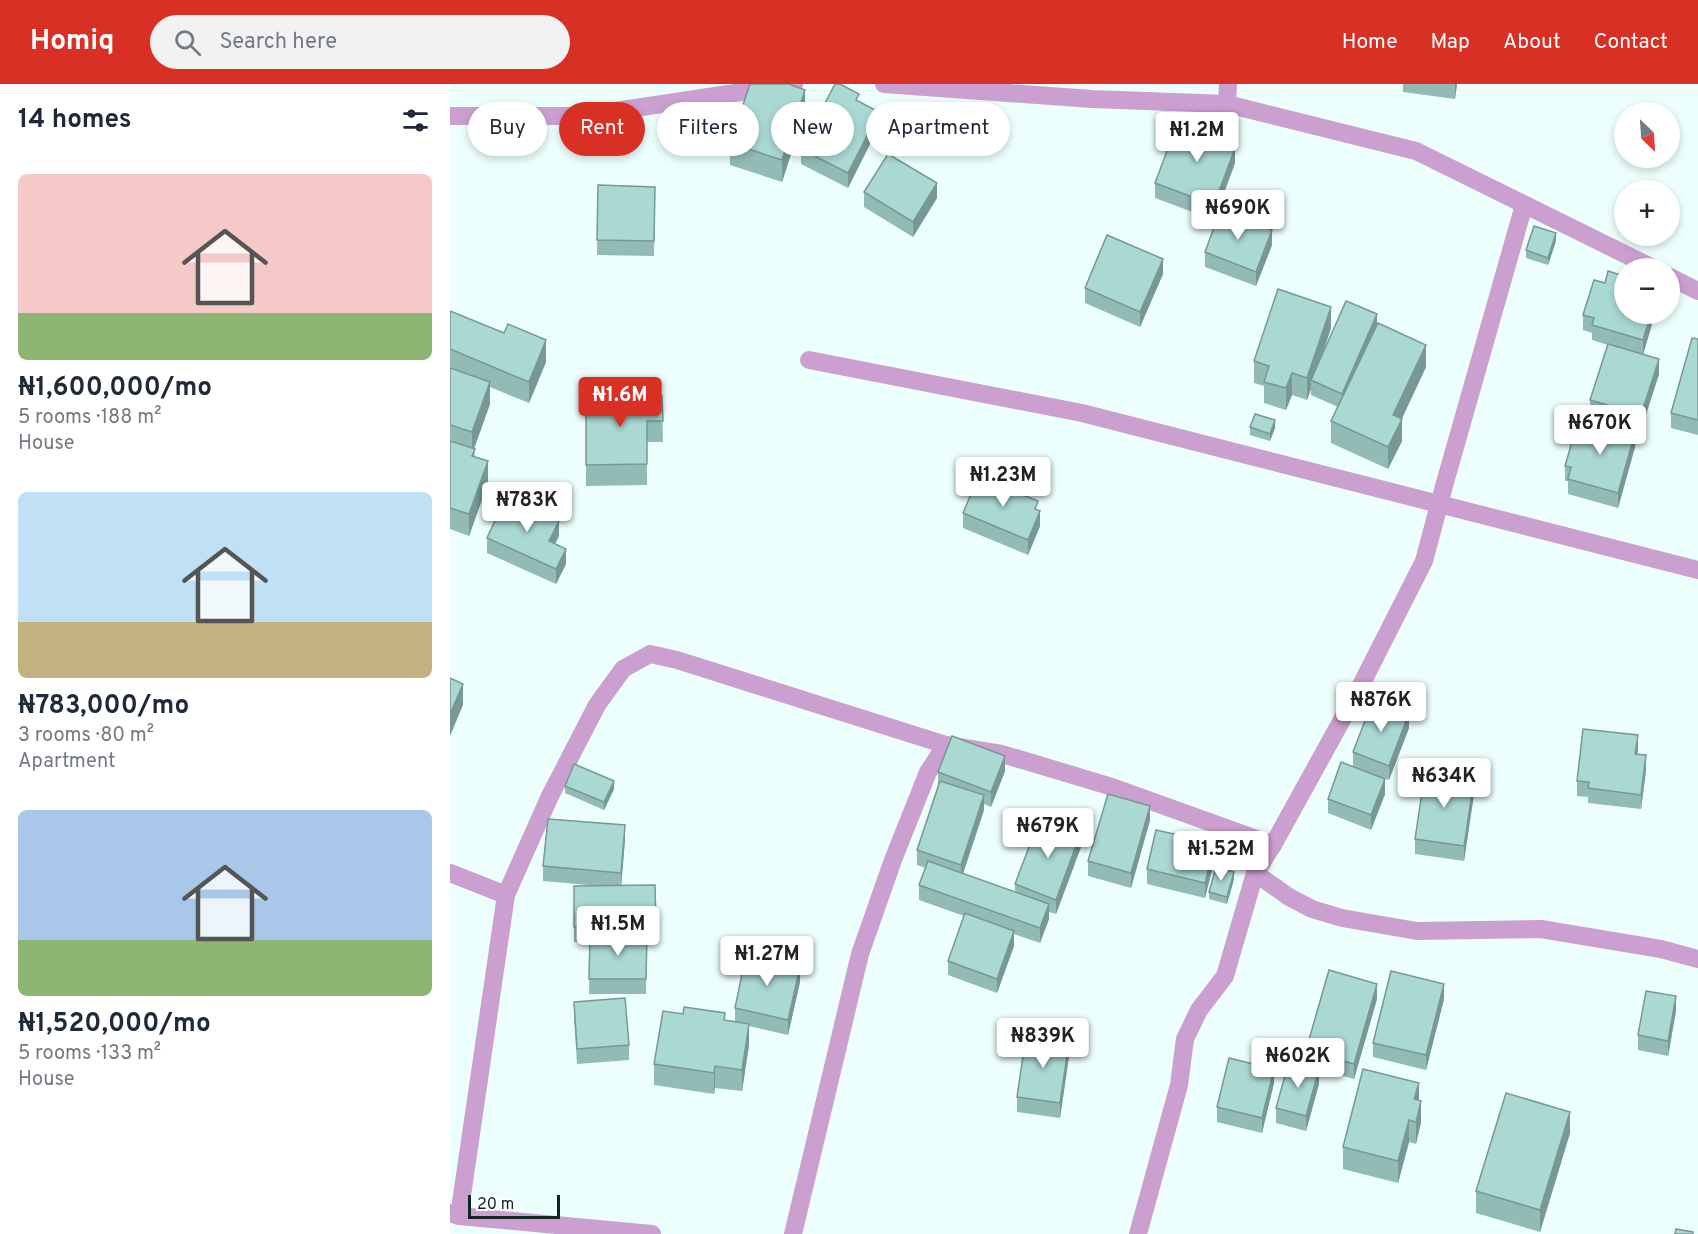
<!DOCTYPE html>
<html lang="en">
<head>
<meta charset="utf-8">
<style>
	body { margin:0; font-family:Overpass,sans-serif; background:#f2f2f3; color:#1f2937; height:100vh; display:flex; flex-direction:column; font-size:22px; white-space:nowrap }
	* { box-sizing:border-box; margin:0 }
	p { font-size:20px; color:#747a83 }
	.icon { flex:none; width:33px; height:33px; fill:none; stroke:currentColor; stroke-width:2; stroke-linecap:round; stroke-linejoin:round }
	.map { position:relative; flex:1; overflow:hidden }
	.details { display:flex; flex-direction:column; background:#fff; width:450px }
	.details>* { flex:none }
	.hud { position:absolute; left:18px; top:18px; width:570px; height:54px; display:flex; gap:12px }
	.needle { width:39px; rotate:155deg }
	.tools { position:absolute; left:1164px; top:18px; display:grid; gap:12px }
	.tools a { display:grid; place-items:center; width:66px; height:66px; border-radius:50%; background:#fff; box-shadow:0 3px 9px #0003; font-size:30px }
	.scale { position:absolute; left:18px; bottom:15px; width:92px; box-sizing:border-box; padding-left:6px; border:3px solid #112322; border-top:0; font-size:16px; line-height:21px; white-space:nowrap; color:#112322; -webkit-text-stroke:4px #fff; paint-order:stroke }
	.price { position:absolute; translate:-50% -51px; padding:0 14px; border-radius:6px; background:#fff; color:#222; font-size:20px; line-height:39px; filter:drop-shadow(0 2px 3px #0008) }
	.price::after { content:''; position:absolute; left:50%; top:36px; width:18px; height:14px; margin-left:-9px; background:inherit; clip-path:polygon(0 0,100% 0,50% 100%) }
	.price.current { background:#d93025; color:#fff }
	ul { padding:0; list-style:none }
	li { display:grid; align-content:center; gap:12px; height:318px; padding:0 18px }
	li span { display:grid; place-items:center; height:186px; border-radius:9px; color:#555 }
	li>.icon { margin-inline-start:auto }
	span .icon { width:108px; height:108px; fill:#fffc; stroke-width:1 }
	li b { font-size:26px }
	h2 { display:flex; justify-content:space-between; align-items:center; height:72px; padding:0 18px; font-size:26px }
	.chip { padding:0 21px; border-radius:27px; background:#fff; box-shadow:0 3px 9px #0003; font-size:21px; line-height:54px }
	.chip.current { background:#d93025; color:#fff }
	header { display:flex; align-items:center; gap:36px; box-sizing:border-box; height:84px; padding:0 30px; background:#d93025; color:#fff }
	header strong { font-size:28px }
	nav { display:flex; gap:33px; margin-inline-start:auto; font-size:21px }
	.search { width:420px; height:54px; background:#f2f2f3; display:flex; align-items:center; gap:15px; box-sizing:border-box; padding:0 21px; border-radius:33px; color:#747a83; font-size:22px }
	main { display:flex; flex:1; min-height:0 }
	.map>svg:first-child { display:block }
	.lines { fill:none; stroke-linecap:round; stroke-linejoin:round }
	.minor { stroke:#cc9fd1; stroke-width:18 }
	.wall { fill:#92bbb6 }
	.shaded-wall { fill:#779894 }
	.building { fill:#aad9d4; stroke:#779894; stroke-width:1.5 }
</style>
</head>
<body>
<header>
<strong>Homiq</strong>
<div class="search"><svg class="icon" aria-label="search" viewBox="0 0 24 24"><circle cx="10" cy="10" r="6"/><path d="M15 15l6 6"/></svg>Search here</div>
<nav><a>Home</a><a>Map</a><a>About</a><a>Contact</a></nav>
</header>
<main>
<section class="details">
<h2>14 homes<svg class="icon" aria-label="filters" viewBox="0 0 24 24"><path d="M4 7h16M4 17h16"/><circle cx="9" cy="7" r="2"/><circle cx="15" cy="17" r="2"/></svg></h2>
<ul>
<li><span style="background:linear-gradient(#f6c9c9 75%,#8fb573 0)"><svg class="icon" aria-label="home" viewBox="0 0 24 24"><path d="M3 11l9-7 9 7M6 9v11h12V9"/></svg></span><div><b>₦1,600,000/mo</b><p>5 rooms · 188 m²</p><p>House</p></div></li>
<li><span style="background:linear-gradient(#bfe0f5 70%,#c2b280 0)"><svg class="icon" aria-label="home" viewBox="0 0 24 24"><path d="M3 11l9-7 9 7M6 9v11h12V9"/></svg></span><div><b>₦783,000/mo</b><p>3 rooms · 80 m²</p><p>Apartment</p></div></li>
<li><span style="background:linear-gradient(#a9c7e8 70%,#8fb573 0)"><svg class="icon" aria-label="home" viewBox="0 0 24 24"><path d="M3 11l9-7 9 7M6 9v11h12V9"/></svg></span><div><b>₦1,520,000/mo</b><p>5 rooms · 133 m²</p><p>House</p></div></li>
</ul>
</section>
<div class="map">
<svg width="1248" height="1150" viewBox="0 0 1248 1150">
	<rect width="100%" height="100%" fill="#ecfffd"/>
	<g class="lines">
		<g class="minor">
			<polyline points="434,0 642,15 777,20 966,67 1203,184"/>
			<polyline points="777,20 778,0"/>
			<polyline points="0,32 132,32 344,0"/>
			<polyline points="1220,193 1248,207"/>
			<polyline points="359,276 632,329 1248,486"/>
			<polyline points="0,789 56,811 9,1132"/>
			<polyline points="805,789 839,813 862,825 892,834 967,847 1091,845 1211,865 1248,875"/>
			<polyline points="56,811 100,712 147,621 173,585 200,570 227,576 496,661"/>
			<polyline points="0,1129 9,1132 202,1150"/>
			<polyline points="343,1150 410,870 443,776 478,688 496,661 552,670 659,702 823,761"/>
			<polyline points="688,1150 729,1001 735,955 749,926 775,892 805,789 823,761 909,605 974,477 994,402 1074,121"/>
		</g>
	</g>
	<g class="wall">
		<polygon points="344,0 355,27 332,98 280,81 280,59"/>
		<polygon points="953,0 1007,0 1005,15 953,8"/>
		<polygon points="409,17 429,42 398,104 351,80 351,65"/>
		<polygon points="780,63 785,79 764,136 705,114 705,99"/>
		<polygon points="148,101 205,103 204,172 147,171"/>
		<polygon points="414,108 487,114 463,153 414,123"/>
		<polygon points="1106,157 1098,181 1076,174 1076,166"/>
		<polygon points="822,161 806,202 755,183 755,168"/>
		<polygon points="713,190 690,243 635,219 635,204"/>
		<polygon points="0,227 96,278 79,319 40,303 40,320 24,365 25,373 38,399 19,452 0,445"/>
		<polygon points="1205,230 1193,270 1209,290 1191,346 1140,331 1140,316 1158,261 1142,256 1142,249 1133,246 1133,231"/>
		<polygon points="927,241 976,283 952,335 952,357 938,385 881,359 881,337 888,323 861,311 861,305 857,316 842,311 836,326 814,319 814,302 804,299 804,277 881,244 872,272"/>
		<polygon points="1248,255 1248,351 1221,344 1221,329"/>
		<polygon points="136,312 212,312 213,358 197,358 197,401 136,402"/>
		<polygon points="800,343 825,344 820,357 800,351"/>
		<polygon points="1185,363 1168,424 1118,410 1118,397 1115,397 1115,382"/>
		<polygon points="588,426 590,442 578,471 513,444 513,429"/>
		<polygon points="109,452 105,460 116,480 106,500 37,469 37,454"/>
		<polygon points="959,644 939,696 903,683 903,668"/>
		<polygon points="1188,666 1187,670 1196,686 1191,725 1138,719 1138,713 1127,712 1127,697"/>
		<polygon points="555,687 541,723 534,720 534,726 513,790 565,808 565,800 631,763 606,830 599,828 599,835 590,859 564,850 564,862 547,909 498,891 498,877 514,832 469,816 469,801 476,784 467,781 467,766 488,701 488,688"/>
		<polygon points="115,702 164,705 154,726 115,709"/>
		<polygon points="935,710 921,746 878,729 878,715"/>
		<polygon points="1024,710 1014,777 965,770 965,755"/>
		<polygon points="700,736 681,804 638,792 638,777"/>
		<polygon points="175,756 171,802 205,801 206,857 197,857 196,910 139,910 140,858 124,858 124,802 149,802 93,797 93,782"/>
		<polygon points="765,774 755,814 697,800 697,785"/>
		<polygon points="784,795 777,820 759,815 759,808"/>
		<polygon points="350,898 338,951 299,942 299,961 292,1007 265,1004 264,1010 204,1001 204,980 275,936 285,937 285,924"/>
		<polygon points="927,915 904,995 856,981 856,966"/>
		<polygon points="994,915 976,986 923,973 923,959"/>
		<polygon points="124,918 179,961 179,976 127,980 124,933"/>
		<polygon points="1226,927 1218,972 1188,966 1188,951"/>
		<polygon points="619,972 610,1034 567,1028 567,1013"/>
		<polygon points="824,999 812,1049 767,1038 767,1023"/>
		<polygon points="869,1000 856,1047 826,1039 826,1024"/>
		<polygon points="969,1016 971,1038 966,1060 959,1058 948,1099 893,1085 893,1063"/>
		<polygon points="1120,1049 1090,1148 1026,1129 1026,1107"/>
	</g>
	<g class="shaded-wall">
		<polygon points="1005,0 1007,0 1005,15"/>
		<polygon points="355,6 355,27 332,98 332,76"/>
		<polygon points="429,28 429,42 398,104 398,89"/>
		<polygon points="780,51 780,66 776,62"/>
		<polygon points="785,64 785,79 764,136 764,121"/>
		<polygon points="487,99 487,114 463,153 463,138"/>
		<polygon points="822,146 822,161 806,202 806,188"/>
		<polygon points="1106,149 1106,157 1098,181 1098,174"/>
		<polygon points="713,175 713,190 690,243 690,228"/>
		<polygon points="881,223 881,244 863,297 861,296 861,305 857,316 857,294"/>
		<polygon points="927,230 927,245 892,325 892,310"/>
		<polygon points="1201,230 1205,230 1193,271 1193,256"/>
		<polygon points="96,256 96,278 79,319 79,298"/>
		<polygon points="976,261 976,283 949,340 952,335 952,357 938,385 938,363 943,331"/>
		<polygon points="1209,275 1209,290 1191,346 1191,331"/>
		<polygon points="842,289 842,311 836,326 836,304"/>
		<polygon points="40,298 40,320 22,370 22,348"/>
		<polygon points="825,336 825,344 820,357 820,350"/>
		<polygon points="1185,349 1185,363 1168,424 1168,409"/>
		<polygon points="38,377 38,399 19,452 19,430"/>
		<polygon points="590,427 590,442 578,471 578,456"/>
		<polygon points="109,437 109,452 99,472 99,457"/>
		<polygon points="116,465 116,480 106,500 106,485"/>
		<polygon points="13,600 13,621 0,652 0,630"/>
		<polygon points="959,629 959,644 939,696 939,682"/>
		<polygon points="1188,651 1188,666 1185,684 1185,670"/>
		<polygon points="1196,671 1196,686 1191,725 1191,711"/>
		<polygon points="555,672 555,687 541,723 541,708"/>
		<polygon points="935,695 935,710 921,746 921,731"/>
		<polygon points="1024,695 1024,710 1014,777 1014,762"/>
		<polygon points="164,697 164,705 154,726 154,718"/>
		<polygon points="534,711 534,726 511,795 511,781"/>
		<polygon points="700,722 700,736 681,804 681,789"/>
		<polygon points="175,741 175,756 171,804 171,789"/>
		<polygon points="631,748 631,763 606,830 606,816"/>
		<polygon points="765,759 765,774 755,814 755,799"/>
		<polygon points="784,788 784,795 777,820 777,813"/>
		<polygon points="599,820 599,835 590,859 590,844"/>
		<polygon points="564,847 564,862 547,909 547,895"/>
		<polygon points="350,883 350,898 338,951 338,936"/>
		<polygon points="927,900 927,915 904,995 904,980"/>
		<polygon points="994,900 994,915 976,986 976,971"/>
		<polygon points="1226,912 1226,927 1218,972 1218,957"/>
		<polygon points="299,940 299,961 292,1007 292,986"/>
		<polygon points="619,958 619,972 610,1034 610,1019"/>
		<polygon points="265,982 265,1004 264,1010 264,989"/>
		<polygon points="824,985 824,999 812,1049 812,1034"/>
		<polygon points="869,985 869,1000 856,1047 856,1032"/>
		<polygon points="969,999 969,1020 964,1015"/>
		<polygon points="971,1017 971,1038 966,1060 966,1038"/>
		<polygon points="1120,1028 1120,1049 1090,1148 1090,1126"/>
		<polygon points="959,1036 959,1058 948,1099 948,1077"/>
	</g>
	<g class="building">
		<polygon points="300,0 341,0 341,1 355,6 332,76 280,59"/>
		<polygon points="385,0 390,0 409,10 406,16 429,28 398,89 351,65"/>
		<polygon points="747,39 780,51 776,62 785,64 764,121 705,99 726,43 743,49"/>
		<polygon points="438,70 487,99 463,138 414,108"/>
		<polygon points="148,101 205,103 204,157 147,156"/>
		<polygon points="770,127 822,146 806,188 755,168"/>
		<polygon points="1084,142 1106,149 1098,174 1076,166"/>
		<polygon points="657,151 713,175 690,228 635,204"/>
		<polygon points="1158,187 1174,192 1174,230 1201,230 1193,256 1142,241 1144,234 1133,231 1144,196 1155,199"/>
		<polygon points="828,205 881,223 857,294 842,289 836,304 814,298 819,282 804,277"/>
		<polygon points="896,217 927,230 892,310 861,296"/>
		<polygon points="0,227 54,249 58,240 96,256 79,298 0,265"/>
		<polygon points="928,239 976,261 943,331 952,335 938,363 881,337"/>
		<polygon points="1242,254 1248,255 1248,336 1221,329"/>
		<polygon points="1158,260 1209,275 1191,331 1140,316"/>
		<polygon points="0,284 40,298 22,348 0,341"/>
		<polygon points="136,312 212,312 213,337 197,337 197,380 136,381"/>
		<polygon points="805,330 825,336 820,350 800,343"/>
		<polygon points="1134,335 1185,349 1168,409 1118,395 1121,383 1115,382 1125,347 1131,348"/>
		<polygon points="0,357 25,365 22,372 38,377 19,430 0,424"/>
		<polygon points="528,393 588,417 585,425 590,427 578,456 513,429"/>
		<polygon points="56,413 109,437 99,457 116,465 106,485 37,454"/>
		<polygon points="0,594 13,600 0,630"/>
		<polygon points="923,616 959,629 939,682 903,668"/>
		<polygon points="1133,645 1188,651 1185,670 1196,671 1191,711 1138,704 1139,698 1127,697"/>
		<polygon points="502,652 555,672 541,708 488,688"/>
		<polygon points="891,678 935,695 921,731 878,715"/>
		<polygon points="124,680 164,697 154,718 115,702"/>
		<polygon points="975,688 1024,695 1014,762 965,755"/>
		<polygon points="490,697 534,711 511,781 467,766"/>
		<polygon points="658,710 700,722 681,789 638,777"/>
		<polygon points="590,734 631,748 606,816 565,800"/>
		<polygon points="98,735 175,741 171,789 93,782"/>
		<polygon points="706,746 765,759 755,799 697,785"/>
		<polygon points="478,777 599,820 590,844 469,801"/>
		<polygon points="766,783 784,788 777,813 759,808"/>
		<polygon points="205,801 206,842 124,843 124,802"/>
		<polygon points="515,829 564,847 547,895 498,877"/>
		<polygon points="140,852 197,852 196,895 139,895"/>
		<polygon points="296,871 350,883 338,936 285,924"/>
		<polygon points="879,886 927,900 904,980 856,966"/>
		<polygon points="941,887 994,900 976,971 923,959"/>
		<polygon points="1196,907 1226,912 1218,957 1188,951"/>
		<polygon points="175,914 179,961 127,965 124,918"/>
		<polygon points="234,923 275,929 274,936 299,940 292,986 265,982 264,989 204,980 213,927 233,930"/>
		<polygon points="576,951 619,958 610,1019 567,1013"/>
		<polygon points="779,974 824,985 812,1034 767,1023"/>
		<polygon points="839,977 869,985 856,1032 826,1024"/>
		<polygon points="913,985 969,999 964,1015 971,1017 966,1038 959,1036 948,1077 893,1063"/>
		<polygon points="1056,1009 1120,1028 1090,1126 1026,1107"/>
		<polygon points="1226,1145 1243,1148 1243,1150 1225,1150"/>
	</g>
</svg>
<div class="tools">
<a><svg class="needle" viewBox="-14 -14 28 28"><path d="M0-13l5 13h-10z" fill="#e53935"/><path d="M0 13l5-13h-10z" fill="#747a83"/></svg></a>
<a>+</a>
<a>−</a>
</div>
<div class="scale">20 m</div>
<b class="price" style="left:747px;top:79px">₦1.2M</b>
<b class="price" style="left:788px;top:157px">₦690K</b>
<b class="price current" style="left:170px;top:344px">₦1.6M</b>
<b class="price" style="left:1150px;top:372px">₦670K</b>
<b class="price" style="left:553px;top:424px">₦1.23M</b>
<b class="price" style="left:77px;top:449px">₦783K</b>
<b class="price" style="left:931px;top:649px">₦876K</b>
<b class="price" style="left:994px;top:725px">₦634K</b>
<b class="price" style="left:598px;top:775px">₦679K</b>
<b class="price" style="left:771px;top:798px">₦1.52M</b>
<b class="price" style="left:168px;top:873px">₦1.5M</b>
<b class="price" style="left:317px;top:903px">₦1.27M</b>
<b class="price" style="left:593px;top:985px">₦839K</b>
<b class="price" style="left:848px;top:1005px">₦602K</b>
<div class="hud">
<a class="chip">Buy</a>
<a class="chip current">Rent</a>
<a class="chip">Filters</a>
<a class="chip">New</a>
<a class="chip">Apartment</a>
</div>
</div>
</main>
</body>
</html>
